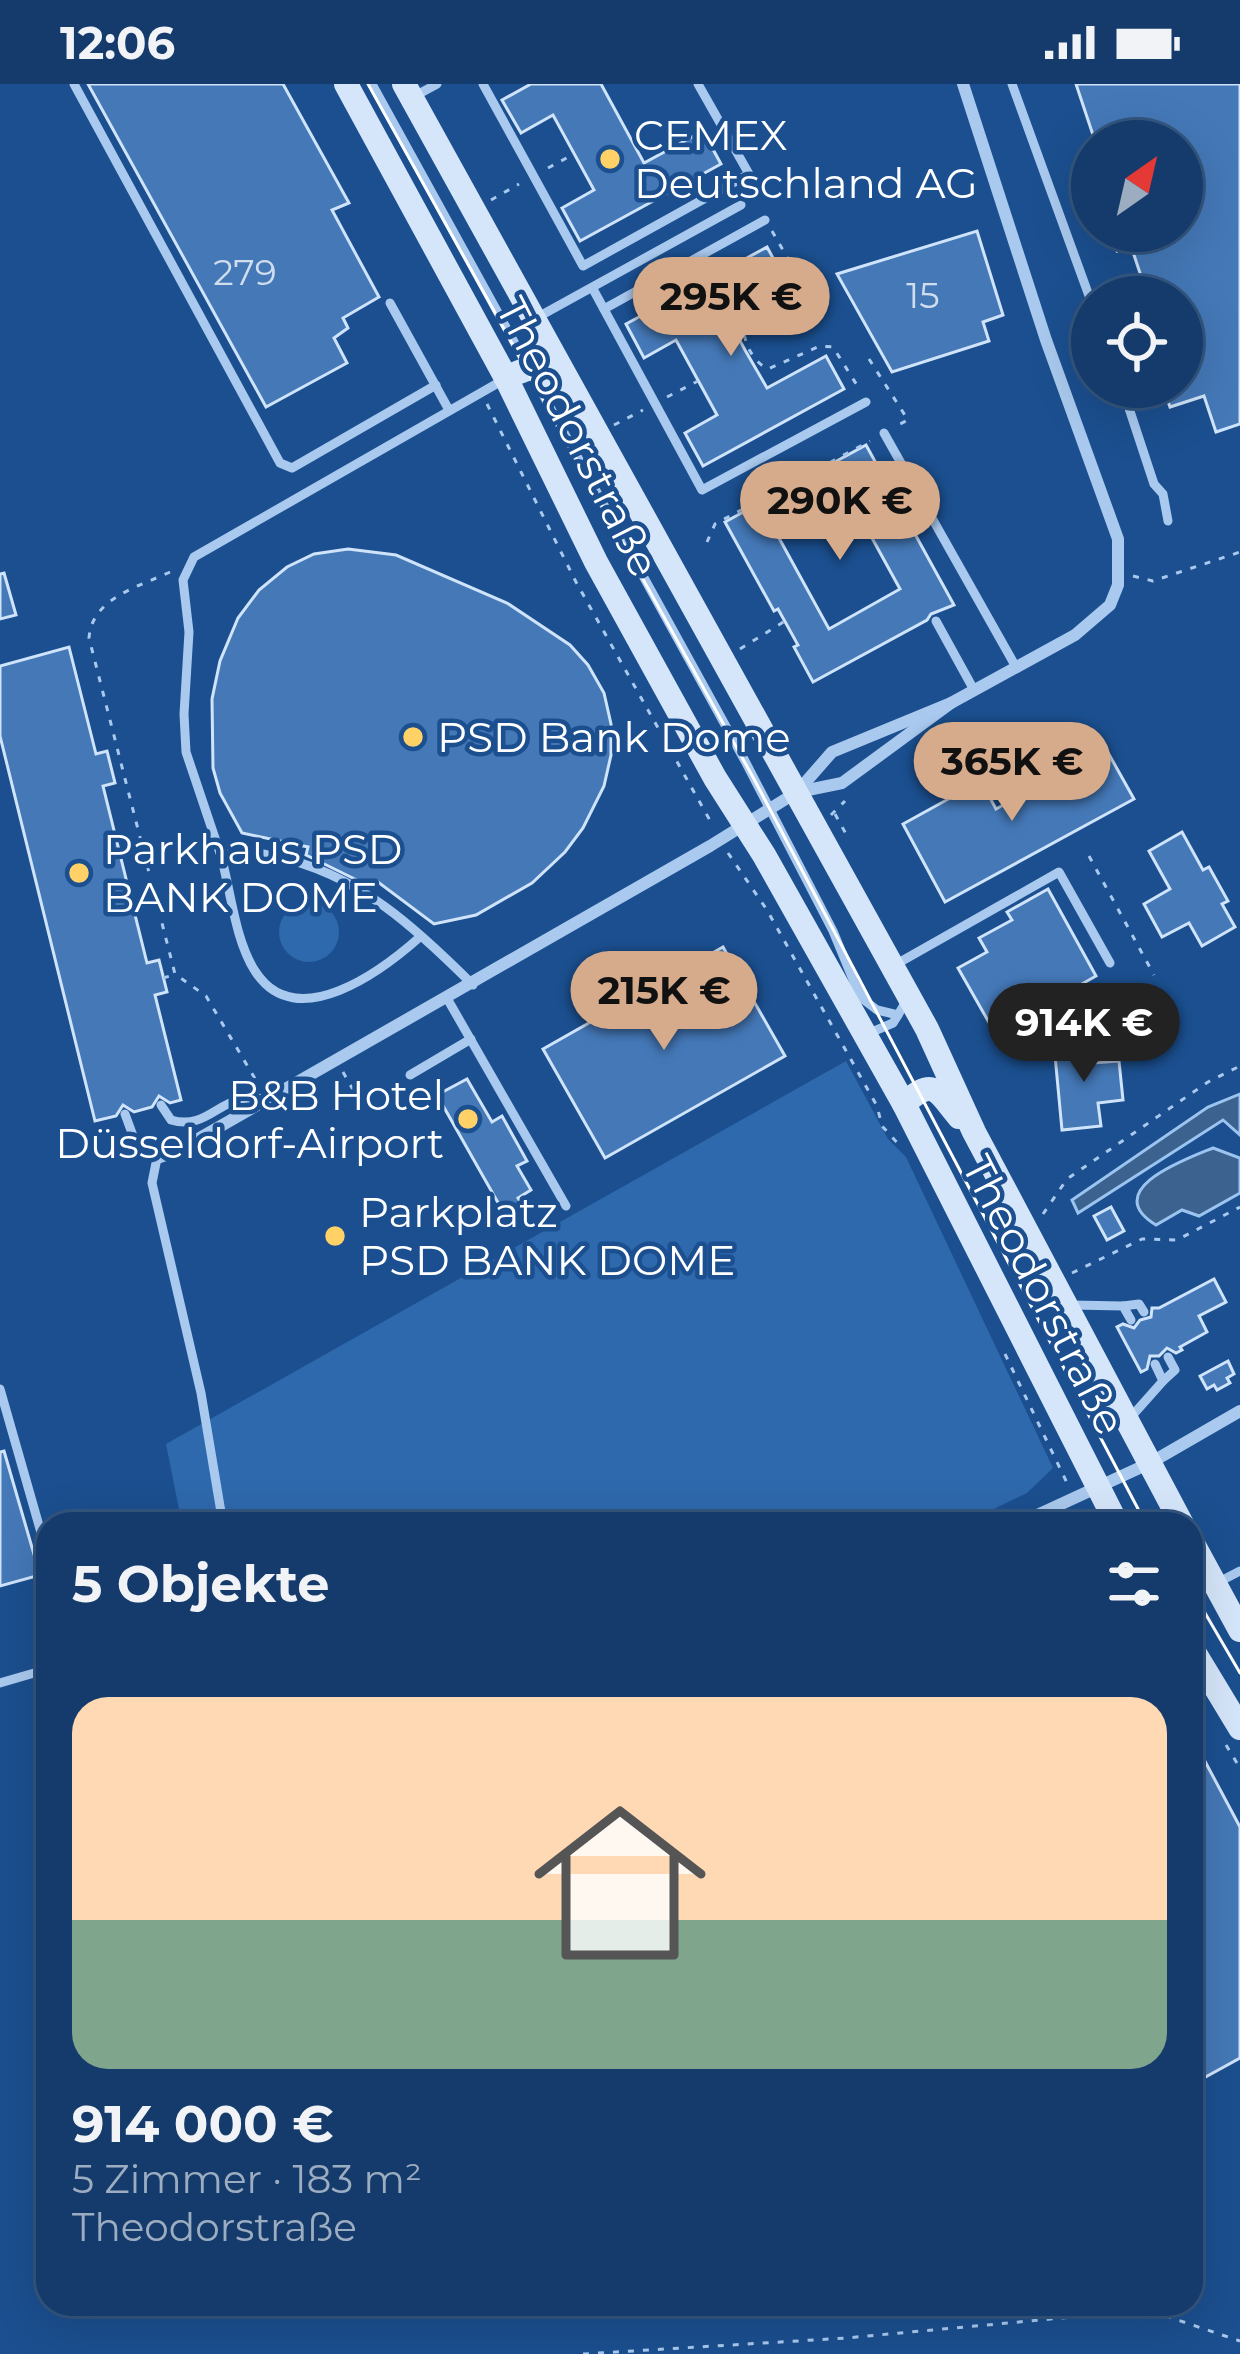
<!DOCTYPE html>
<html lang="de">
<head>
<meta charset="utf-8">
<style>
	body { margin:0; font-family:Montserrat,sans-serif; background:#214673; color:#f1f3f6; height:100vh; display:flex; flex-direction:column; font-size:45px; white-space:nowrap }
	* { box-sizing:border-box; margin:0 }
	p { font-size:39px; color:#9dadc1 }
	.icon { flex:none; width:66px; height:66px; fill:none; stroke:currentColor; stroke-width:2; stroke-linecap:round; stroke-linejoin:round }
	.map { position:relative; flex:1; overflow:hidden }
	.sheet { position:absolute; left:36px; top:1428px; width:1167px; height:804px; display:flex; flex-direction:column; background:#143b6b; border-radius:36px; box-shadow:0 12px 48px #0002,0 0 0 3px #33557e }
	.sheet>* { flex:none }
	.needle { width:78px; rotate:34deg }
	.tools { position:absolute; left:1071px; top:36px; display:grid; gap:24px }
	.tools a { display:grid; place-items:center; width:132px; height:132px; border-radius:50%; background:#143b6b; box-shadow:0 12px 48px #0002,0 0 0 3px #33557e; font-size:60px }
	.price { position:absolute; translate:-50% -102px; padding:0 27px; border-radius:42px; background:#d6ab8b; color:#111; font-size:39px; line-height:78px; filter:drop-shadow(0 3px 6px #0008) }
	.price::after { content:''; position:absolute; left:50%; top:72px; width:36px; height:27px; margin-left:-18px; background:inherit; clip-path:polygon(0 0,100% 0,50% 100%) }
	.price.on { background:#222; color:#fff }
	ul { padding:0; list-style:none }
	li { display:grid; align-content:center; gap:24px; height:636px; padding:0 36px }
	li span { display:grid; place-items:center; height:372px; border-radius:36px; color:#555 }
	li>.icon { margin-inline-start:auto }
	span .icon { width:216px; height:216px; fill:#fffc; stroke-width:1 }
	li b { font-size:51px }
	h2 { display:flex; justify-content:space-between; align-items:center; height:144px; padding:0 36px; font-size:51px }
	.status { display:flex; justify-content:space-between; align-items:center; height:84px; padding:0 60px; background:#143b6b; direction:ltr }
	.status svg { height:33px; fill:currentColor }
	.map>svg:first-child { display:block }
	.green { fill:#2e69ad }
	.water { fill:#3c6290; stroke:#9cc4f0; stroke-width:3 }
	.building { fill:#4478b7; stroke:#cfe3fa; stroke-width:3; fill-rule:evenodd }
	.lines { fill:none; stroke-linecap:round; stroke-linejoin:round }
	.path { stroke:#a9c9ee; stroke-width:3; stroke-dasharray:6 9; stroke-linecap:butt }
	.service { stroke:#a9c9ee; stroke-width:9 }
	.minor { stroke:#a9c9ee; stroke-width:12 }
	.secondary { stroke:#d6e6fa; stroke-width:24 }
	.tram { stroke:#fff; stroke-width:3 }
	.poi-dot { fill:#ffd166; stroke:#1b4f8f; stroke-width:4.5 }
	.labels { text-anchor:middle; stroke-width:9; stroke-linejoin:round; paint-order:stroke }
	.number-label { font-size:36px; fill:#d0dded }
	.poi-label { font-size:42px; fill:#fff; stroke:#1b4f8f; text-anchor:start }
	.street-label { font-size:42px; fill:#fff; stroke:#1b4f8f }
</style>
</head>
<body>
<div class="status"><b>12:06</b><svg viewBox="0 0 49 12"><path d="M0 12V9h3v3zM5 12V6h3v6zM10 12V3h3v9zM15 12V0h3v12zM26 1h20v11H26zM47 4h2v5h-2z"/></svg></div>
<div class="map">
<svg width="1240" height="2270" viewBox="0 0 1240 2270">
	<rect width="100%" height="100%" fill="#1b4f8f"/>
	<g class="green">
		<circle cx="309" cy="848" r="30"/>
		<polygon points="846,977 888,1055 906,1073 1053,1384 1027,1409 963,1440 182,1440 166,1360"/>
	</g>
	<g class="water">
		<polygon points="1240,1010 1240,1051 1223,1036 1078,1129 1072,1116 1208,1023"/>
		<path d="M1213,1064L1240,1074V1109L1199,1132L1182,1126L1156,1141C1099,1106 1186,1075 1213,1064Z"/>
	</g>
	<g class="building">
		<polygon points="88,0 283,0 349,119 332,126 379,213 343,234 348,244 334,254 347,279 266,323"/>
		<polygon points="531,0 601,0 644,79 703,47 721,80 580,157 562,124 594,106 553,31 521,49 502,16"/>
		<polygon points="1076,0 1240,0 1240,340 1216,348 1204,312 1170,323 1163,303 1182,303 1182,213 1148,213 1131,162 1117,167 1110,147 1182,147 1182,57 1095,57"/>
		<polygon points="977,147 1003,231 983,238 989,257 892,288 837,190"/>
		<polygon points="767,163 785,196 725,229 745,266 767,304 826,272 844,305 703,382 685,349 717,331 676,256 644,274 626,240"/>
		<path d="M866,361L954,521L931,530L927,536L813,598L794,563L798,561L778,525L774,527L725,438ZM850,414L900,505L829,545L779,454Z"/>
		<polygon points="348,465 396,471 507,519 570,561 588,581 604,609 611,640 611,671 604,702 583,744 565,768 532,799 476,831 434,840 378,798 373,804 306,771 308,763 242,749 220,709 213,684 212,615 220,577 238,534 259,506 287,483 314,470"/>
		<polygon points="4,489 16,531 0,535 0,490"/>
		<polygon points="69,563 96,670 107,667 115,699 103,702 147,879 159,876 167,908 155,911 181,1016 170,1019 159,1012 152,1023 134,1028 123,1021 116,1032 95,1037 0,652 0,582"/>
		<polygon points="1106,665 1134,715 945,818 903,740 981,697 996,725"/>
		<polygon points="1182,748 1203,786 1209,783 1228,817 1222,820 1235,843 1202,862 1189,839 1162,853 1144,820 1170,805 1149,767"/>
		<polygon points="1048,805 1096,892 995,949 958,884 987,868 979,854 1012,836 1007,828"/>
		<polygon points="723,863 785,972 605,1074 543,965"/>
		<polygon points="1092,958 1094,979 1119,977 1123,1016 1098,1019 1101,1042 1062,1046 1054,961"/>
		<polygon points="467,995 492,1038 502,1032 527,1077 517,1082 531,1106 518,1114 522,1121 505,1131 437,1011"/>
		<polygon points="1111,1123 1124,1147 1107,1156 1094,1132"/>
		<polygon points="1214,1195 1226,1218 1199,1232 1207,1248 1180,1263 1182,1266 1176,1269 1167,1264 1159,1272 1150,1272 1147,1285 1141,1288 1117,1243 1123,1240 1134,1244 1140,1236 1151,1233 1152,1224 1159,1224"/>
		<polygon points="1228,1277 1234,1290 1227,1294 1230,1299 1217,1306 1214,1301 1207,1305 1200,1292"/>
		<polygon points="4,1367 40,1491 0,1502 0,1368"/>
		<polygon points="1191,1651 1240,1743 1240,1974 1191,2001"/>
	</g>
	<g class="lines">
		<g class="path">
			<polyline points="548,84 574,70"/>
			<polyline points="491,116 519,100"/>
			<path d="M772,147L794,185L795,198L746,234C739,251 751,277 768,285L820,262L833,263L860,306"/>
			<polyline points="869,275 908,336 894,343"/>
			<polyline points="667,313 698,297"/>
			<polyline points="487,320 576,498 712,740"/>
			<polyline points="614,341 643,326"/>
			<polyline points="707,458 715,440 870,357"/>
			<path d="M170,488C138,503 92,514 89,554L175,890L206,912L257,998"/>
			<polyline points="1133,492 1153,497 1240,468"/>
			<polyline points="740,565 785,537"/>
			<polyline points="835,730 846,750"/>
			<polyline points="831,731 845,717"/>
			<polyline points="728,769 767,826 877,1022 882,1042 902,1064"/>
			<polyline points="1089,772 1154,891"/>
			<polyline points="163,894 174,891"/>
			<polyline points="343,988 357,1013"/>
			<polyline points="1043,1130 1067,1095 1208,998 1240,982"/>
			<polyline points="1072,1189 1142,1155 1177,1156 1240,1123"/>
			<polyline points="1005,1270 1069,1403"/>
			<polyline points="1082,1426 1091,1440"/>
			<polyline points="1226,1661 1240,1684"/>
			<polyline points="583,2270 846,2254 1148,2226 1240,2257"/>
		</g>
		<g class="service">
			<polyline points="74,0 280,379 292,384 436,301"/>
			<polyline points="372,0 745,677 833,847 854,898 864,916 877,926 898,931 905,919"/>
			<polyline points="483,0 583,182 749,90 698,0"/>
			<polyline points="1012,0 1092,220"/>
			<polyline points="415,12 437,0"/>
			<polyline points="593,205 702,406 866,318"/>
			<polyline points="390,219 449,326"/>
			<polyline points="604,225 765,136"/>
			<polyline points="538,233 741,121"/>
			<polyline points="1122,303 1154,400 1163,410 1168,437"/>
			<polyline points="884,349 1016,583"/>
			<polyline points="936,537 974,606"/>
			<polyline points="221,772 186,668 184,630 189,548 183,496 194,473 505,295"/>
			<path d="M421,852C383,886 296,952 255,887C235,856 231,808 221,772C241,762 257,769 277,773C357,789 417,845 473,901"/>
			<polyline points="893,882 1059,788 1110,879"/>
			<polyline points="448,916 566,1122"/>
			<polyline points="866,944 872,948 893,939 898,931"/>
			<polyline points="410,991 471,955"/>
			<path d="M161,1021L171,1036C212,1048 222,1003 268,1016"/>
			<polyline points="125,1030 136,1060 157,1074 152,1099 201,1309 223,1440"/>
			<polyline points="1072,1221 1123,1222 1131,1236"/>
			<polyline points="1123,1222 1139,1220 1144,1228"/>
			<polyline points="1163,1297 1175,1286 1168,1273"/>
			<polyline points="0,1305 48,1473"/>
			<polyline points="1131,1333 1163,1297 1155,1280"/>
			<polyline points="1215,1500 1240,1487"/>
			<polyline points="0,1599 48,1585"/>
		</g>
		<g class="minor">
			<polyline points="798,708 842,699 951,619 1075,551 1110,521 1118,501 1118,455 1046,256 963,0"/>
			<polyline points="157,1074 177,1067 710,762 797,708 832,668 951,619"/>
			<polyline points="1018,1440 1150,1379 1240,1327"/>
		</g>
		<g class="secondary">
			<polyline points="346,0 506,294 596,478 715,694 764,771 904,1020 1117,1440"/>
			<polyline points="404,0 927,945 974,1048 1182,1440"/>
			<path d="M506,294C541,277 537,283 561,306"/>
			<path d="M904,1020C935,991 938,1009 959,1033"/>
			<polyline points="1191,1456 1240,1546"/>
			<polyline points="1191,1563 1240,1644"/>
		</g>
		<g class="tram">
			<polyline points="368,0 754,695 1146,1440"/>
			<polyline points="1191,1505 1240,1589"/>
		</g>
	</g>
	<g class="poi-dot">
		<circle cx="610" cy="75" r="12"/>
		<circle cx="413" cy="653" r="12"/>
		<circle cx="79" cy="789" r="12"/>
		<circle cx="468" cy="1035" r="12"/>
		<circle cx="335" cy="1152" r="12"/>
	</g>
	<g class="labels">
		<g class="number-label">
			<text x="245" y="201">279</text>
			<text x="923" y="224">15</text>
		</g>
		<g class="poi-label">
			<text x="634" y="66">CEMEX<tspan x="634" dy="48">Deutschland AG</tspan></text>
			<text x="437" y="668">PSD Bank Dome</text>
			<text x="103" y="780">Parkhaus PSD<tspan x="103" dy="48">BANK DOME</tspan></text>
			<text x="444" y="1026" text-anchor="end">B&amp;B Hotel<tspan x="444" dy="48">Düsseldorf-Airport</tspan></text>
			<text x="359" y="1143">Parkplatz<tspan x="359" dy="48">PSD BANK DOME</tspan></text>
		</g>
		<g class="street-label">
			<text transform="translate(578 353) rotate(63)" y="15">Theodorstraße</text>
			<text transform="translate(1044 1211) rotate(63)" y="15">Theodorstraße</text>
		</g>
	</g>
</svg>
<div class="tools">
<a><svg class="needle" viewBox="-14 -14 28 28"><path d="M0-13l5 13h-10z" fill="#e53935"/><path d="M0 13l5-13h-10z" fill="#9dadc1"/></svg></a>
<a><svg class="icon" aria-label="locate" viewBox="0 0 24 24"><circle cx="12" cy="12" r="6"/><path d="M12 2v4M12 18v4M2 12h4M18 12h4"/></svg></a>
</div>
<b class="price" style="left:731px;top:275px">295K €</b>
<b class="price" style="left:840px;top:479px">290K €</b>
<b class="price" style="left:1012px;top:740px">365K €</b>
<b class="price" style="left:664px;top:969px">215K €</b>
<b class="price on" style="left:1084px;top:1001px">914K €</b>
<section class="sheet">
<h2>5 Objekte<svg class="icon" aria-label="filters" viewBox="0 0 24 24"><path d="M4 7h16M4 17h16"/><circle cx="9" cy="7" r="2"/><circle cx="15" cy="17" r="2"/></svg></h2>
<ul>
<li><span style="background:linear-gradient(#ffd9b3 60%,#7fa58c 0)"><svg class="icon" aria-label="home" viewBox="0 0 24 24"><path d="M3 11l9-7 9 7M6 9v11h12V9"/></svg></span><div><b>914 000 €</b><p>5 Zimmer · 183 m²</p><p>Theodorstraße</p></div></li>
</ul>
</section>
</div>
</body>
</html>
